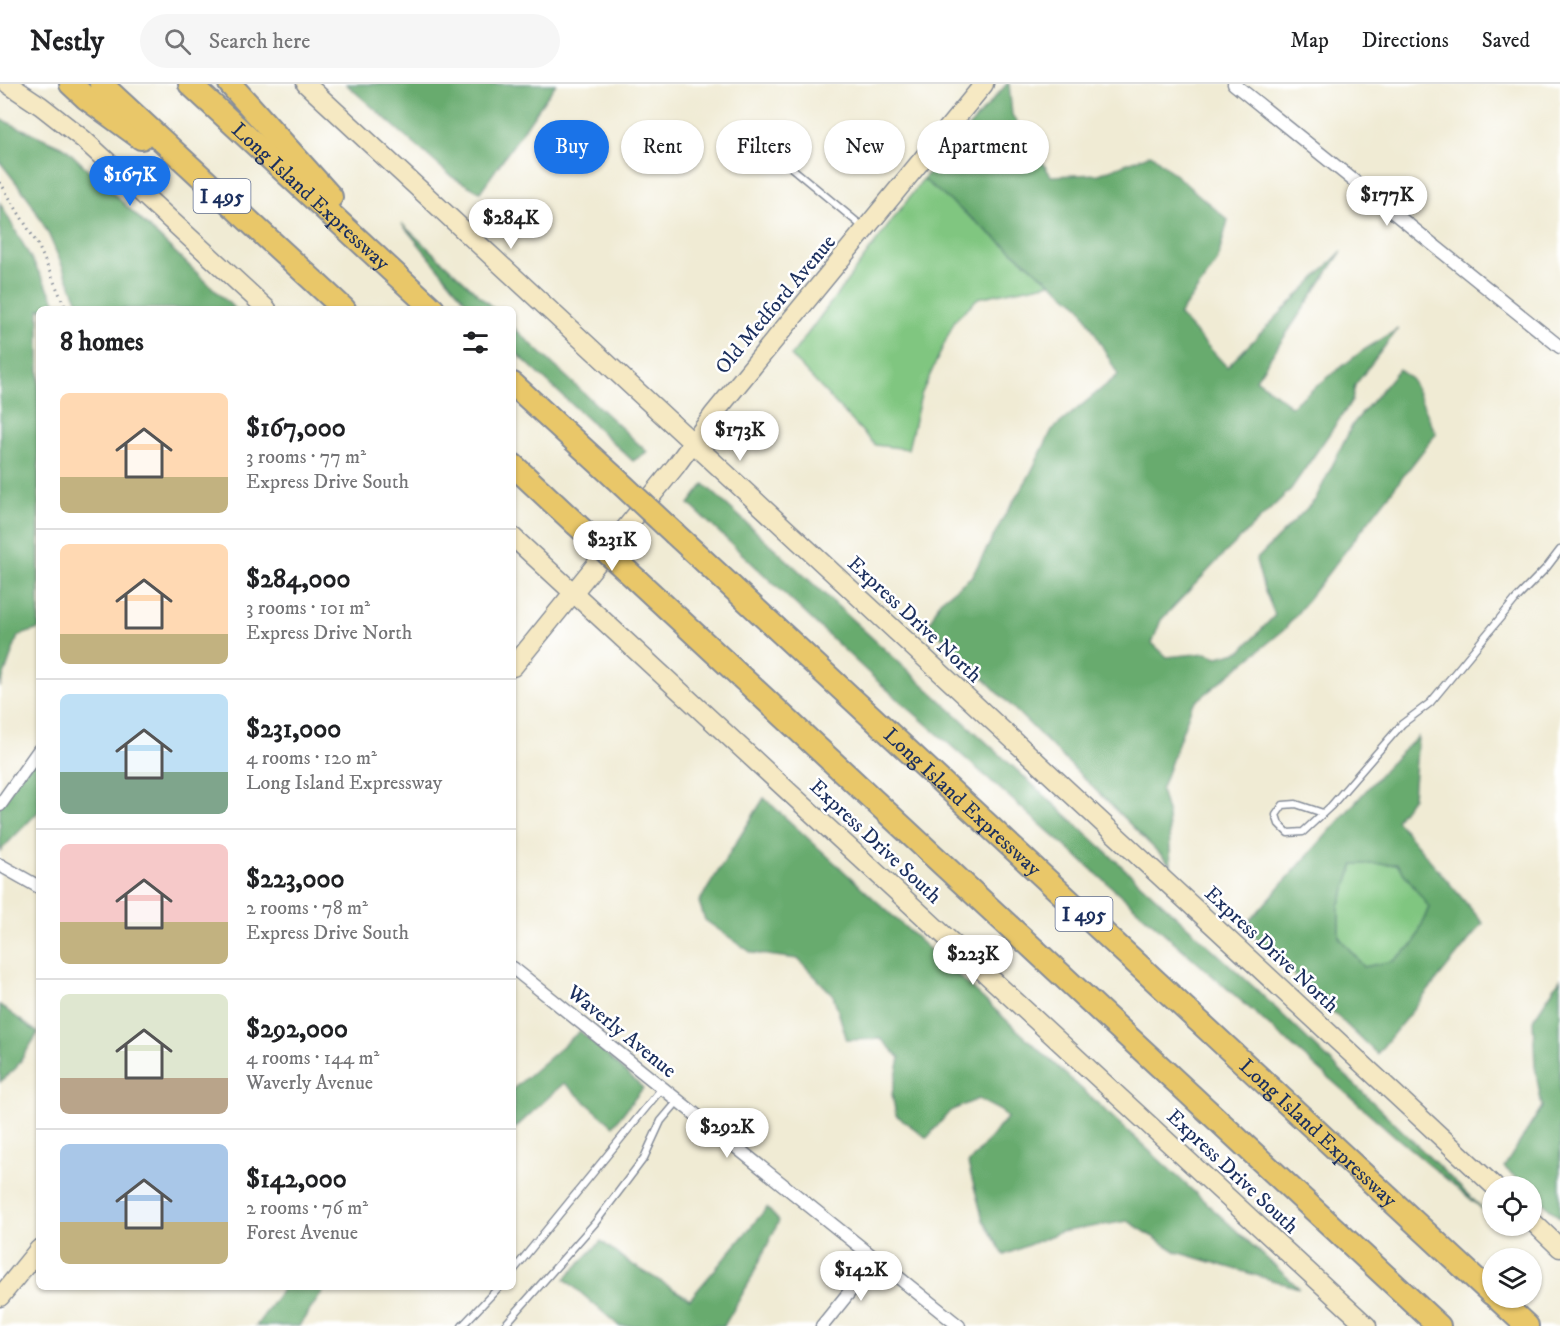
<!DOCTYPE html>
<html lang="en">
<head>
<meta charset="utf-8">
<style>
	body { margin:0; font-family:"IM FELL DW Pica",serif; background:#f6f6f6; color:#202124; height:100vh; display:flex; flex-direction:column; font-size:22px; white-space:nowrap }
	* { box-sizing:border-box; margin:0 }
	p { font-size:20px; color:#757577 }
	.icon { flex:none; width:33px; height:33px; fill:none; stroke:currentColor; stroke-width:2; stroke-linecap:round; stroke-linejoin:round }
	.map { position:relative; flex:1; overflow:hidden }
	.panel { position:absolute; left:36px; top:222px; width:480px; height:984px; display:flex; flex-direction:column; background:#fff; border-radius:9px; box-shadow:0 2px 4px #0004 }
	.panel>* { flex:none }
	.banner { position:absolute; left:534px; top:36px; width:570px; height:54px; display:flex; gap:12px }
	.controls { position:absolute; left:1482px; top:1092px; display:grid; gap:12px }
	.controls a { display:grid; place-items:center; width:60px; height:60px; border-radius:50%; background:#fff; box-shadow:0 2px 4px #0004; font-size:30px }
	.price { position:absolute; translate:-50% -51px; padding:0 14px; border-radius:21px; background:#fff; color:#222; font-size:20px; line-height:39px; filter:drop-shadow(0 2px 3px #0008) }
	.price::after { content:''; position:absolute; left:50%; top:36px; width:18px; height:14px; margin-left:-9px; background:inherit; clip-path:polygon(0 0,100% 0,50% 100%) }
	.price.current { background:#1a73e8; color:#fff }
	ul { padding:0; list-style:none }
	li { display:flex; align-items:center; gap:18px; height:150px; padding:0 24px }
	li+li { border-top:2px solid #e0e0e0 }
	li span { display:grid; place-items:center; flex:none; width:168px; height:120px; border-radius:9px; color:#555 }
	li>.icon { margin-inline-start:auto }
	span .icon { width:72px; height:72px; fill:#fffc; stroke-width:1 }
	li b { font-size:26px }
	h2 { display:flex; justify-content:space-between; align-items:center; height:72px; padding:0 24px; font-size:26px }
	.tag { padding:0 21px; border-radius:27px; background:#fff; box-shadow:0 2px 4px #0004; font-size:21px; line-height:54px }
	.tag.current { background:#1a73e8; color:#fff }
	header { display:flex; align-items:center; gap:36px; box-sizing:border-box; height:84px; padding:0 30px; background:#fff; border-bottom:2px solid #e0e0e0 }
	header strong { font-size:28px }
	nav { display:flex; gap:33px; margin-inline-start:auto; font-size:21px }
	.search { width:420px; height:54px; background:#f6f6f6; display:flex; align-items:center; gap:15px; box-sizing:border-box; padding:0 21px; border-radius:33px; color:#757577; font-size:22px }
	.map>svg:first-child { display:block }
	.green { fill:#80c680; stroke:#4e7a6f; stroke-width:1.5 }
	.forest { fill:#68ab6e; stroke:#426d66; stroke-width:1.5; fill-rule:evenodd }
	.lines { fill:none; stroke-linecap:round; stroke-linejoin:round }
	.lane-casing { stroke:#868d99; stroke-width:9 }
	.street-casing { stroke:#868d99; stroke-width:15 }
	.secondary-casing { stroke:#868d99; stroke-width:21 }
	.highway-casing { stroke:#868d99; stroke-width:26 }
	.path { stroke:#868d99; stroke-width:3; stroke-dasharray:1.5 4.5; stroke-linecap:butt }
	.lane { stroke:#fff; stroke-width:6 }
	.street { stroke:#fff; stroke-width:12 }
	.secondary { stroke:#f6e9c3; stroke-width:18 }
	.highway { stroke:#e9c769; stroke-width:22 }
	.highway-bridge-casing { stroke:#868d99; stroke-width:26; stroke-linecap:butt }
	.highway-bridge { stroke:#e9c769; stroke-width:22 }
	.labels { text-anchor:middle; stroke-width:5; stroke-linejoin:round; paint-order:stroke }
	.shield { fill:#fff; stroke:#5f6d8e; stroke-width:1.5 }
	.shield-label { font-size:20px; font-weight:bold; fill:#1b2f5e }
	.street-label { font-size:21px; fill:#1b2f5e; stroke:#fff }
</style>
</head>
<body>
<header>
<strong>Nestly</strong>
<div class="search"><svg class="icon" aria-label="search" viewBox="0 0 24 24"><circle cx="10" cy="10" r="6"/><path d="M15 15l6 6"/></svg>Search here</div>
<nav><a>Map</a><a>Directions</a><a>Saved</a></nav>
</header>
<div class="map">
<svg width="1560" height="1242" viewBox="0 0 1560 1242">
	<rect width="100%" height="100%" fill="#fff"/>
	<filter id="ink" filterUnits="userSpaceOnUse"><feTurbulence type="fractalNoise" baseFrequency=".0167" numOctaves="2"/><feDisplacementMap in="SourceGraphic" scale="12" xChannelSelector="R" yChannelSelector="G"/><feConvolveMatrix kernelMatrix="1 2 1 2 8 2 1 2 1" color-interpolation-filters="sRGB"/></filter>
	<filter id="wash" filterUnits="userSpaceOnUse"><feTurbulence type="fractalNoise" baseFrequency=".008" numOctaves="4" result="noise"/><feDisplacementMap in="SourceGraphic" scale="24" xChannelSelector="R" yChannelSelector="G"/><feGaussianBlur stdDeviation="1.35" result="paint"/><feColorMatrix in="noise" values="0 0 0 0 0 0 0 0 0 0 0 0 0 0 0 0 0 1.4 0 .05"/><feComposite in="paint" operator="in"/></filter>
	<g filter="url(#wash)">
		<rect width="100%" height="100%" fill="#f0ebd4"/>
		<g class="green">
			<polygon points="923,95 1051,199 978,214 955,236 921,311 908,365 875,361 791,272"/>
			<polygon points="1354,780 1397,780 1429,823 1414,860 1393,877 1364,883 1339,853 1339,822"/>
		</g>
		<g class="forest">
			<polygon points="346,0 556,0 480,108 452,93"/>
			<polygon points="1007,0 1009,0 1012,31 1051,92 1099,90 1151,70 1228,136 1217,178 1179,231 1227,283 1342,167 1256,295 1291,322 1362,267 1398,245 1355,301 1352,317 1291,405 1224,470 1161,536 1152,559 1167,573 1206,569 1218,573 1241,567 1275,531 1263,502 1256,476 1315,416 1353,340 1399,285 1412,296 1436,350 1285,545 1192,621 1161,706 1168,731 1171,781 929,540 940,517 972,492 1005,431 1028,394 1052,346 1118,291 1080,222 923,95"/>
			<polygon points="0,35 65,64 235,225 81,225 48,149 29,115 0,78"/>
			<polygon points="0,119 55,217 58,225 39,225 39,545 18,552 0,603"/>
			<polygon points="402,140 494,225 472,225"/>
			<polygon points="513,243 647,368 633,377 513,266"/>
			<polygon points="704,400 1256,905 1486,1128 1396,1053 874,594 689,420"/>
			<path d="M1418,653L1413,713L1396,736L1483,839L1377,970L1244,843L1395,674ZM1354,780H1397L1429,823L1414,860L1393,877L1364,883L1339,853V822Z"/>
			<polygon points="39,667 39,727 0,767 0,723 10,695"/>
			<polygon points="764,714 1299,1204 1177,1168 1128,1137 1060,1148 1004,1171 983,1136 968,1080 1007,1034 1001,1027 978,1015 950,1027 927,1054 896,1031 892,1010 900,974 881,955 847,956 833,911 798,875 752,869 705,836 699,818"/>
			<polygon points="1560,895 1560,1134 1532,1108 1532,1102 1525,1102 1504,1083 1542,1023 1535,982 1533,936"/>
			<polygon points="0,921 38,949 16,984 0,998"/>
			<polygon points="580,947 643,1004 613,1042 564,999 513,1046 513,1005"/>
			<polygon points="767,1124 779,1137 750,1197 724,1242 619,1242 565,1195 601,1157 628,1178 690,1215"/>
			<polygon points="284,1203 326,1203 299,1242 256,1242"/>
		</g>
	</g>
	<g filter="url(#ink)">
		<g class="lines">
			<defs>
				<g id="lane">
					<polyline points="787,80 863,143"/>
					<polyline points="1323,729 1296,720 1283,721 1276,731 1279,740 1288,749 1303,748 1331,722 1402,640 1430,619 1515,516 1547,483 1560,466"/>
					<polyline points="513,1187 662,1004"/>
					<polyline points="462,1242 499,1203"/>
					<polyline points="504,1242 595,1139 644,1074 661,1037 678,1017"/>
				</g>
				<g id="street">
					<polyline points="1234,0 1560,263"/>
					<polyline points="0,721 39,666"/>
					<polyline points="0,781 39,803"/>
					<polyline points="513,884 959,1242"/>
					<polyline points="822,1242 876,1175"/>
				</g>
				<g id="secondary">
					<polyline points="8,0 41,22 83,55 267,225"/>
					<polyline points="306,0 1494,1102"/>
					<polyline points="513,453 1367,1242"/>
					<polyline points="513,583 675,383 713,331 984,0"/>
					<polyline points="1532,1137 1560,1164"/>
					<polyline points="0,1213 39,1165"/>
				</g>
				<g id="highway">
					<polyline points="71,0 86,14 141,54"/>
					<polyline points="101,0 344,225"/>
					<path id="s1" d="M190,0L433,225"/>
					<polyline points="230,0 331,113"/>
					<polyline points="513,300 614,393"/>
					<polyline points="513,381 576,440"/>
					<path id="s2" d="M675,450L1492,1210"/>
					<polyline points="638,497 1439,1242"/>
					<polyline points="1497,1214 1527,1242"/>
				</g>
			</defs>
			<use href="#lane" class="lane-casing"/>
			<use href="#street" class="street-casing"/>
			<use href="#secondary" class="secondary-casing"/>
			<use href="#highway" class="highway-casing"/>
			<polyline class="path" points="0,98 38,161 66,225"/>
			<use href="#lane" class="lane"/>
			<use href="#street" class="street"/>
			<use href="#secondary" class="secondary"/>
			<use href="#highway" class="highway"/>
			<defs>
				<g id="highway-bridge">
					<polyline points="614,393 675,450"/>
					<polyline points="576,440 638,497"/>
				</g>
			</defs>
			<use href="#highway-bridge" class="highway-bridge-casing"/>
			<use href="#highway-bridge" class="highway-bridge"/>
		</g>
	</g>
	<g class="labels">
		<g class="shield">
			<rect x="193.5" y="95" width="57" height="34" rx="4.5"/>
			<rect x="1055.5" y="813" width="57" height="34" rx="4.5"/>
		</g>
		<g class="shield-label">
			<text x="222" y="119">I 495</text>
			<text x="1084" y="837">I 495</text>
		</g>
		<g class="street-label">
			<text dy="7" stroke="none"><textPath href="#s1" startOffset="165">Long Island Expressway</textPath></text>
			<text transform="translate(775 220) rotate(-50)" y="7">Old Medford Avenue</text>
			<text transform="translate(915 535) rotate(43)" y="7">Express Drive North</text>
			<text dy="7" stroke="none"><textPath href="#s2" startOffset="393">Long Island Expressway</textPath></text>
			<text transform="translate(876 757) rotate(43)" y="7">Express Drive South</text>
			<text transform="translate(1272 865) rotate(43)" y="7">Express Drive North</text>
			<text transform="translate(622 947) rotate(39)" y="7">Waverly Avenue</text>
			<text dy="7" stroke="none"><textPath href="#s2" startOffset="879">Long Island Expressway</textPath></text>
			<text transform="translate(1233 1087) rotate(43)" y="7">Express Drive South</text>
		</g>
	</g>
</svg>
<div class="controls">
<a><svg class="icon" aria-label="locate" viewBox="0 0 24 24"><circle cx="12" cy="12" r="6"/><path d="M12 2v4M12 18v4M2 12h4M18 12h4"/></svg></a>
<a><svg class="icon" aria-label="layers" viewBox="0 0 24 24"><path d="M12 4l9 5-9 5-9-5zM3 14l9 5 9-5"/></svg></a>
</div>
<b class="price current" style="left:130px;top:123px">$167K</b>
<b class="price" style="left:1387px;top:143px">$177K</b>
<b class="price" style="left:511px;top:166px">$284K</b>
<b class="price" style="left:740px;top:378px">$173K</b>
<b class="price" style="left:612px;top:488px">$231K</b>
<b class="price" style="left:973px;top:902px">$223K</b>
<b class="price" style="left:727px;top:1075px">$292K</b>
<b class="price" style="left:861px;top:1218px">$142K</b>
<div class="banner">
<a class="tag current">Buy</a>
<a class="tag">Rent</a>
<a class="tag">Filters</a>
<a class="tag">New</a>
<a class="tag">Apartment</a>
</div>
<section class="panel">
<h2>8 homes<svg class="icon" aria-label="filters" viewBox="0 0 24 24"><path d="M4 7h16M4 17h16"/><circle cx="9" cy="7" r="2"/><circle cx="15" cy="17" r="2"/></svg></h2>
<ul>
<li><span style="background:linear-gradient(#ffd9b3 70%,#c2b280 0)"><svg class="icon" aria-label="home" viewBox="0 0 24 24"><path d="M3 11l9-7 9 7M6 9v11h12V9"/></svg></span><div><b>$167,000</b><p>3 rooms · 77 m²</p><p>Express Drive South</p></div></li>
<li><span style="background:linear-gradient(#ffd9b3 75%,#c2b280 0)"><svg class="icon" aria-label="home" viewBox="0 0 24 24"><path d="M3 11l9-7 9 7M6 9v11h12V9"/></svg></span><div><b>$284,000</b><p>3 rooms · 101 m²</p><p>Express Drive North</p></div></li>
<li><span style="background:linear-gradient(#bfe0f5 65%,#7fa58c 0)"><svg class="icon" aria-label="home" viewBox="0 0 24 24"><path d="M3 11l9-7 9 7M6 9v11h12V9"/></svg></span><div><b>$231,000</b><p>4 rooms · 120 m²</p><p>Long Island Expressway</p></div></li>
<li><span style="background:linear-gradient(#f6c9c9 65%,#c2b280 0)"><svg class="icon" aria-label="home" viewBox="0 0 24 24"><path d="M3 11l9-7 9 7M6 9v11h12V9"/></svg></span><div><b>$223,000</b><p>2 rooms · 78 m²</p><p>Express Drive South</p></div></li>
<li><span style="background:linear-gradient(#dfe7d0 70%,#b9a48a 0)"><svg class="icon" aria-label="home" viewBox="0 0 24 24"><path d="M3 11l9-7 9 7M6 9v11h12V9"/></svg></span><div><b>$292,000</b><p>4 rooms · 144 m²</p><p>Waverly Avenue</p></div></li>
<li><span style="background:linear-gradient(#a9c7e8 65%,#c2b280 0)"><svg class="icon" aria-label="home" viewBox="0 0 24 24"><path d="M3 11l9-7 9 7M6 9v11h12V9"/></svg></span><div><b>$142,000</b><p>2 rooms · 76 m²</p><p>Forest Avenue</p></div></li>
</ul>
</section>
</div>
</body>
</html>
